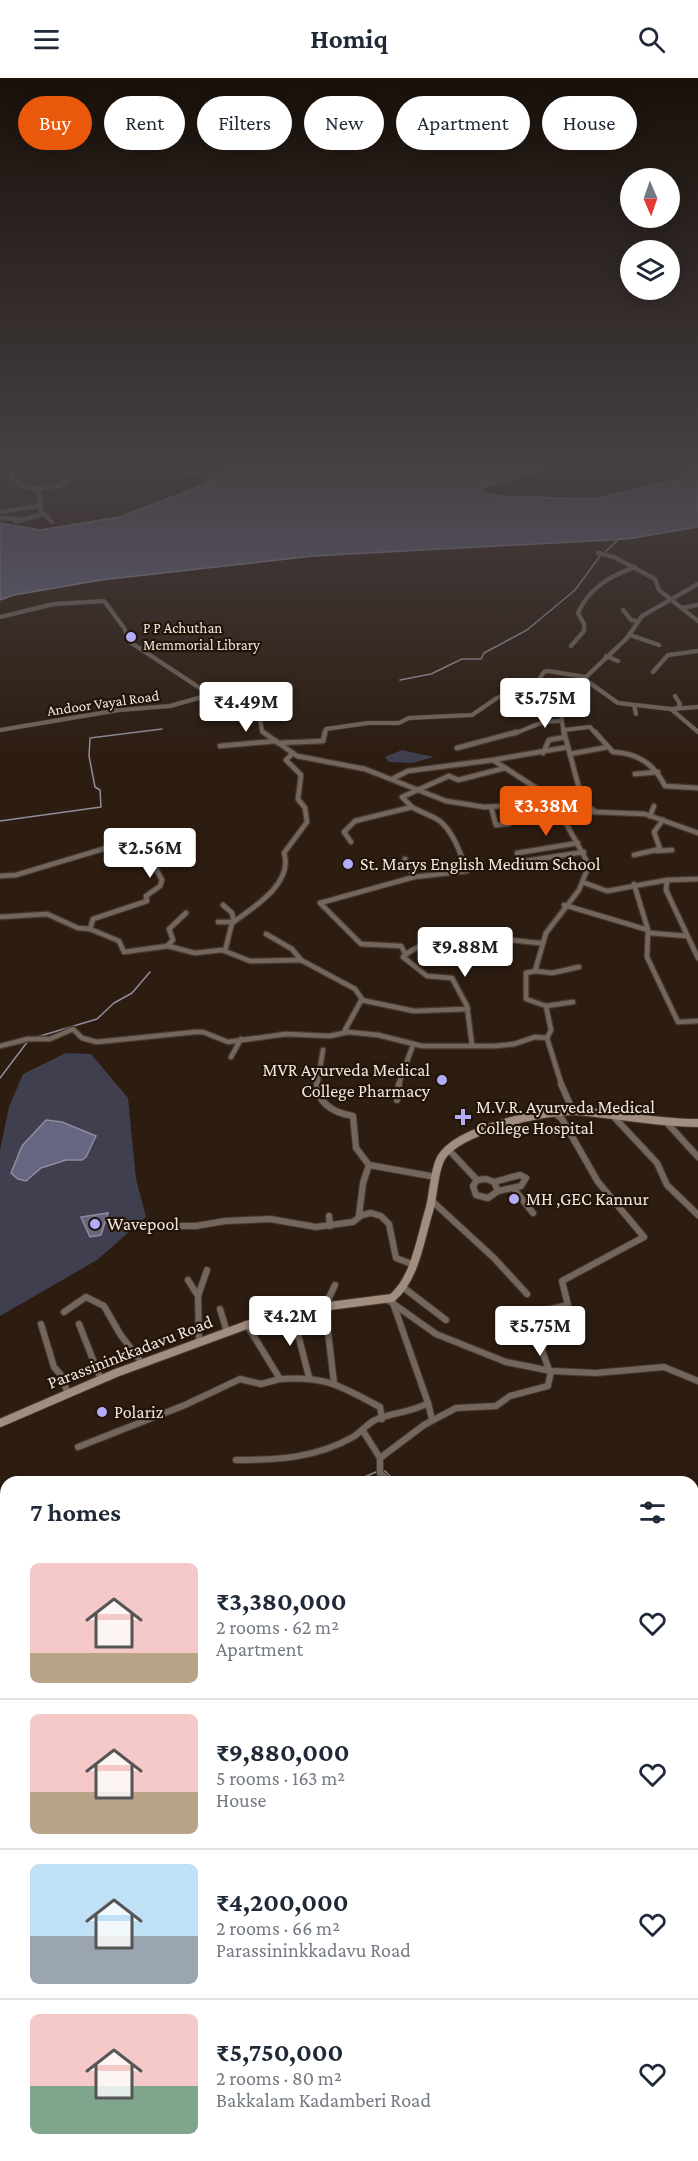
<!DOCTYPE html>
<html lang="en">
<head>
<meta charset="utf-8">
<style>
	body { margin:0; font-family:"Crimson Pro",serif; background:#f2f2f3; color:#1f2937; height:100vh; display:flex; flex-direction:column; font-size:22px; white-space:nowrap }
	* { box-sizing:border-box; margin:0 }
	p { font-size:20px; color:#747a83 }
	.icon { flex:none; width:33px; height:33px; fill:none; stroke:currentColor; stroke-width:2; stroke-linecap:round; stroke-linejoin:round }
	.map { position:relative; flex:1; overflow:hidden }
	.sheet { position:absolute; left:0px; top:1398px; width:699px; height:686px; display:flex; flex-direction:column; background:#fff; border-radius:18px 18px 0 0; box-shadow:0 3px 15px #0003 }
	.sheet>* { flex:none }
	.top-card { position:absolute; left:18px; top:18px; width:663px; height:54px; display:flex; gap:12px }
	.needle { width:39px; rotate:178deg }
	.tools { position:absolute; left:620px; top:90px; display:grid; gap:12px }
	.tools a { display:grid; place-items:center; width:60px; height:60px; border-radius:50%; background:#fff; box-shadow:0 3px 15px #0003; font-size:30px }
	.price { position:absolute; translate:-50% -51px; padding:0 14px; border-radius:6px; background:#fff; color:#222; font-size:20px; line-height:39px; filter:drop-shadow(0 2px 3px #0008) }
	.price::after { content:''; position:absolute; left:50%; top:36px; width:18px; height:14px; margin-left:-9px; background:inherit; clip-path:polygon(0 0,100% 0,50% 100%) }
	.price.active { background:#ea580c; color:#fff }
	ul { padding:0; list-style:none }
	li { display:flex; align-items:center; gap:18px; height:150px; padding:0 30px }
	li+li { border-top:2px solid #e0e1e3 }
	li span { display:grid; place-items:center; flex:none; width:168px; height:120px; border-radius:9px; color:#555 }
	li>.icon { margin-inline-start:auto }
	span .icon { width:72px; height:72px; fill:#fffc; stroke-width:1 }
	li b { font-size:26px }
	h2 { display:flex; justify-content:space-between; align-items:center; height:72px; padding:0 30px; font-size:26px }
	.tag { padding:0 21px; border-radius:27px; background:#fff; box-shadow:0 3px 15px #0003; font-size:21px; line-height:54px }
	.tag.active { background:#ea580c; color:#fff }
	header { display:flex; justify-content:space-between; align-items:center; height:78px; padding:0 30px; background:#fff; font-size:27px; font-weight:700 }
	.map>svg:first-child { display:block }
	.green { fill:#403f4f }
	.water { fill:#666582; stroke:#908c9e; stroke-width:1.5 }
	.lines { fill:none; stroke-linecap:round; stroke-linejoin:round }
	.stream { stroke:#908c9e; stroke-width:1.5 }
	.minor-far3-casing { stroke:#48392e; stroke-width:5 }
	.minor-far2-casing { stroke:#48392e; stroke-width:7 }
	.minor-far1-casing { stroke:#48392e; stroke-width:8 }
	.minor-casing { stroke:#48392e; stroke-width:10 }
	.secondary-far1-casing { stroke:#48392e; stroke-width:10 }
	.secondary-casing { stroke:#48392e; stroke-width:14 }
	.minor-far3 { stroke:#72665d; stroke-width:4 }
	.minor-far2 { stroke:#72665d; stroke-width:4.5 }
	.minor-far1 { stroke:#72665d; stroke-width:6 }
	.minor { stroke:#72665d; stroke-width:8 }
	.secondary-far1 { stroke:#a18e7f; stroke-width:8 }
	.secondary { stroke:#a18e7f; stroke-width:11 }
	.poi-dot { fill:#b2adf9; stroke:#231408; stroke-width:2 }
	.labels { text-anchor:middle; stroke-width:4.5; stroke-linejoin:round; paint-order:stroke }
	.far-poi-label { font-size:15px; fill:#f1e6de; stroke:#231408; text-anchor:start }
	.far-street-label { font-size:15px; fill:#f1e6de; stroke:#231408 }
	.poi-label { font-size:18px; fill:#f1e6de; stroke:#231408; text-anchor:start }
	.street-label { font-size:18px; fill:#f1e6de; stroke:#231408 }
</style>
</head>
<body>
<header><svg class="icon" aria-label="menu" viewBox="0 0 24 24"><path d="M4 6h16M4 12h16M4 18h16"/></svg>Homiq<svg class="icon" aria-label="search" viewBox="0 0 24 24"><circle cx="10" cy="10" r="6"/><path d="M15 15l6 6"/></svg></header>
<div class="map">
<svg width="698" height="2083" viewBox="0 0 698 2083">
	<rect width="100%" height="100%" fill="#2d1d11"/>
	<g class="green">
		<polygon points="402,672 434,679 412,685 389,684 385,679"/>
		<polygon points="66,975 91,976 128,1020 136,1101 146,1139 97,1182 0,1238 0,1072 9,1029 23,996"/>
	</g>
	<g class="water">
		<polygon points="243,387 561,387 479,410 484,415 500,418 593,421 677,402 692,387 698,387 698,449 627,461 313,478 101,502 14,517 0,522 0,445 40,452 120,439 201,408"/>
		<polygon points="46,1042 62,1044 96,1058 86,1079 82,1082 66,1082 41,1090 26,1103 18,1101 11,1095 22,1068"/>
		<polygon points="108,1135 101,1157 90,1159 81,1139"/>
	</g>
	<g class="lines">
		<g class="stream">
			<polyline points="604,475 620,460"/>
			<polyline points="400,602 431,596 462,581 481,581 484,575 527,552 575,512 600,478"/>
			<polyline points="0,743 101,729 100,712 95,709 89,678 90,660 162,651"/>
			<polyline points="37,959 97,941 114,925 132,915 150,894"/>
			<polyline points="0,1000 28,963"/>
			<polyline points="381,1393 385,1393 396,1404"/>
			<polyline points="361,1404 362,1400 376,1394"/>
		</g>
		<defs>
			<g id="minor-far3">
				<polyline points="13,387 12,399 22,408 37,411 40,417 40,432 52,444"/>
				<polyline points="213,397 237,387"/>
				<polyline points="179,398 202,392 213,397 208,402"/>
				<polyline points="35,410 60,408 71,398"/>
				<polyline points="0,434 39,428"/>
				<polyline points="0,440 18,441"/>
				<polyline points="16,444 43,436"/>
				<polyline points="598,475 614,479 655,501 659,512 698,543"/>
				<polyline points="682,530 698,527"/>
				<polyline points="623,532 631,542 637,543"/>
				<polyline points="0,539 54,526 104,523 124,550 130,564 218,622 223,638 260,640 262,653 266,656"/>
				<polyline points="630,557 659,567"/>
				<path d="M571,568L584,553V546L578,535C589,510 610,498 635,489"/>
				<polyline points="606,578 618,583"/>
				<polyline points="653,594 668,577 698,573"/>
				<polyline points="587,603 618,625 671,631 698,629"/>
				<polyline points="513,615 521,624 562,636"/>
				<polyline points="675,618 680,626 678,630"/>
				<polyline points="634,627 636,636"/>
				<polyline points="671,631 698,654"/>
				<polyline points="0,652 119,632 170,628 209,617"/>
				<polyline points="563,652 590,649 596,656"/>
				<polyline points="325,656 326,651 368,645 399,645 409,640 472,637 497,620 536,606 544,594 548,593 586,599"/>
				<path d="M512,656C533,650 538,642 561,643"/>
				<polyline points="564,656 561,637 587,603 586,599 627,560 642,538 698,506"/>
			</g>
			<g id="minor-far2">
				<polyline points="263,654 297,678 365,691 446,723 484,729 548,726 573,735 596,734"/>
				<polyline points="564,654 579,710 589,729 596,734 645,736 698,755"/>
				<path d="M595,654L613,674C638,675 654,686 665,708L698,710"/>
				<polyline points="278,665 323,663 325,654"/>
				<polyline points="220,668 276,663"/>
				<polyline points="457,670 517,654"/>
				<polyline points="543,675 549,662 565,659"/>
				<polyline points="570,676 608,669"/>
				<polyline points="493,682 568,669"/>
				<polyline points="635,696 658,694"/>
				<polyline points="392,701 408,693 493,682 550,719 551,727"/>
				<polyline points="412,729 402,719 449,698 458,702 505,690"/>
				<polyline points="491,729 496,747 509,746"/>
				<polyline points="650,738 654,728"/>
				<path d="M351,764L344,754L355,743L412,729C420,734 436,739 441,744C455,757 460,775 467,793L414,799"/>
				<polyline points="657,773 672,772"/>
				<polyline points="517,775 578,765"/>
				<polyline points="634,777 660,771 654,754 663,742"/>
				<polyline points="405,781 414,799 320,825 361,866 401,868 405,875"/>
				<polyline points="519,784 584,774"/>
				<polyline points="0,798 16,797 133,762 146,772 162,802 160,808 146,818 147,823 93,841 90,851 78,850 47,836 0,839"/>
				<polyline points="667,802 698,801"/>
				<polyline points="585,805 607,813 667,802 666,812 698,880"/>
				<polyline points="634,806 648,852"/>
				<polyline points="564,827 648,852 647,879 678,944 698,943"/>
				<polyline points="218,844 234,844 232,835 223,827"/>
				<polyline points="90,851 119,863 124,874 168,868 195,875 222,872 250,883 301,882 355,911 362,921 345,952 348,954 378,957 422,968 495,968 514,966 535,959 547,960 562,1008"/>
				<polyline points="650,855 687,858"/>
				<polyline points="266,856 292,871 301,882"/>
				<polyline points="167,868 173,862 169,851 186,835"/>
				<path d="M225,873L232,845C253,830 294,805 284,775L307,744L305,730L298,721L301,697L286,682L293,675"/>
				<polyline points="535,893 552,895 579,889"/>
				<polyline points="361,922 414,933 468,931"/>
				<polyline points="546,928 573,924"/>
				<polyline points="547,960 551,952 546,928 526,921 526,895 535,893 546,855 579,812 589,787 558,731"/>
				<path d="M472,967L467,928L452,900L427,898L403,879C437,848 499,862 541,865"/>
				<polyline points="0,968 28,961 50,961 73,951 82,960 97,964 195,954 203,954 228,964 286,956 330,958 348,954"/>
				<polyline points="231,979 241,961"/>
				<polyline points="317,1008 323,972"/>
				<polyline points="398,1008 413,967"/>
			</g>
			<g id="minor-far1">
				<path d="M317,1006C318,1027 335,1035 353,1038L356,1070L369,1087"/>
				<polyline points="561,1006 573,1033"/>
				<polyline points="397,1022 399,1006"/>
				<polyline points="614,1039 657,1085 667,1107 698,1137"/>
				<polyline points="667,1045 698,1079"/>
				<polyline points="448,1071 477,1102"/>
				<polygon points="486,1101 494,1104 498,1113 488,1120 476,1117 473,1108 477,1102"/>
				<polyline points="494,1104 520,1097 526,1100 521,1108 498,1113"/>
				<polyline points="514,1111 533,1135"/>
				<polyline points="432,1123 494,1180 527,1216"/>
				<polyline points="359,1137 363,1105 369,1087 436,1099"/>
				<polyline points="329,1138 330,1148"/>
				<polyline points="147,1148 196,1148 225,1143 270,1141 316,1149 353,1144 362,1137 371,1135 381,1138 389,1146 396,1180 412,1186"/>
				<polyline points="188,1202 198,1218 199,1264"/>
				<polyline points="404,1210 446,1242"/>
				<polyline points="198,1218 207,1192"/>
				<polyline points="388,1222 436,1256 506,1284 551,1293 596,1295 664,1289 698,1303"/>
				<polyline points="220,1231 227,1254"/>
				<polyline points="292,1233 309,1299"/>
				<polyline points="64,1234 86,1219 104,1228 120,1256 142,1285"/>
				<polyline points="41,1246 54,1289 61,1297 68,1316"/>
				<polyline points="79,1246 101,1302"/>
				<polyline points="549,1292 529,1236 568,1227 562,1203 644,1159 598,1104 562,1041 556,1036"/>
				<path d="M280,1301C327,1298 340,1308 380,1329L382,1341"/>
				<polyline points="334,1305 325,1228 335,1207"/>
				<polyline points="428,1325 432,1341"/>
				<polyline points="363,1353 380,1380 380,1395 391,1404"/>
				<polyline points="78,1369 185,1327 240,1301 261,1306 280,1301 247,1247"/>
				<polyline points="380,1380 424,1347 456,1330 496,1328 510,1318 548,1308 551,1293"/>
				<path d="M236,1382C278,1382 316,1380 353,1359C361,1354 367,1346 375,1342C392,1334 411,1335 428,1325L393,1225"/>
			</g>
			<g id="minor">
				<polyline points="693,1585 697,1605 693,1614"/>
				<polyline points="0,1608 6,1606"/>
				<polyline points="693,1875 698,1872"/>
				<polyline points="657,2078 658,2083"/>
				<polyline points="0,2082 22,2081"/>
			</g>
			<path id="secondary-far1" d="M0,1345L116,1295L282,1234L392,1220C415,1201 420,1162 429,1133C434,1117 433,1095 441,1080C457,1052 544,1032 575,1033C617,1036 656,1045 698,1045"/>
			<g id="secondary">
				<polyline points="0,1615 6,1625"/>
				<polyline points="22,2078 22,2083"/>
			</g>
		</defs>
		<use href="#minor-far3" class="minor-far3-casing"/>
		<use href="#minor-far2" class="minor-far2-casing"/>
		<use href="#minor-far1" class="minor-far1-casing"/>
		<use href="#minor" class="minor-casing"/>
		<use href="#secondary-far1" class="secondary-far1-casing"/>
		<use href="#secondary" class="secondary-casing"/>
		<use href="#minor-far3" class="minor-far3"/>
		<use href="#minor-far2" class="minor-far2"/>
		<use href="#minor-far1" class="minor-far1"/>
		<use href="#minor" class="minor"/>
		<use href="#secondary-far1" class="secondary-far1"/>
		<use href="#secondary" class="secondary"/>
	</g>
	<linearGradient id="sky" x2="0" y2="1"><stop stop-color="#191009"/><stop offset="0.57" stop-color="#464043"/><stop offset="1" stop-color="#464043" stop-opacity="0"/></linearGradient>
	<rect width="698" height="679" fill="url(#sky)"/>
	<g class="poi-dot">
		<circle cx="131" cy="559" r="6"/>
		<circle cx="348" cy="786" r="6"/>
		<circle cx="442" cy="1002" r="6"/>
		<path d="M460 1030h6v6h6v6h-6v6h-6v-6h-6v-6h6z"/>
		<circle cx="514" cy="1121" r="6"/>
		<circle cx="95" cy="1146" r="6"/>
		<circle cx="102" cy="1334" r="6"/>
	</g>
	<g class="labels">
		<g class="far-poi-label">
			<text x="143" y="555">P P Achuthan<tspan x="143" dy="17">Memmorial Library</tspan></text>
		</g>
		<g class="far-street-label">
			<text transform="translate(103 625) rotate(-8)" y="5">Andoor Vayal Road</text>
		</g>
		<g class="poi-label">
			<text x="360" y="792">St. Marys English Medium School</text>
			<text x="430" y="998" text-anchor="end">MVR Ayurveda Medical<tspan x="430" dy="21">College Pharmacy</tspan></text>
			<text x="476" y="1035">M.V.R. Ayurveda Medical<tspan x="476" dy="21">College Hospital</tspan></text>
			<text x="526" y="1127">MH ,GEC Kannur</text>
			<text x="107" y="1152">Wavepool</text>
			<text x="114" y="1340">Polariz</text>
		</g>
		<g class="street-label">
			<text transform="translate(130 1274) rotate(-21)" y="6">Parassininkkadavu Road</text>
		</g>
	</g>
</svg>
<div class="tools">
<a><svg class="needle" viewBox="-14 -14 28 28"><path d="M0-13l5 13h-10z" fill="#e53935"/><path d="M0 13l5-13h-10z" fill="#747a83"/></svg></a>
<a><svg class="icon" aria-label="layers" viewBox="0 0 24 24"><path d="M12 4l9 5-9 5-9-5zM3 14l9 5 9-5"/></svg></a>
</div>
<b class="price" style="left:545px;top:651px">₹5.75M</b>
<b class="price" style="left:246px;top:655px">₹4.49M</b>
<b class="price active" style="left:546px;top:759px">₹3.38M</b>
<b class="price" style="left:150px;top:801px">₹2.56M</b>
<b class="price" style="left:465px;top:900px">₹9.88M</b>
<b class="price" style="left:290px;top:1269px">₹4.2M</b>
<b class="price" style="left:540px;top:1279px">₹5.75M</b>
<div class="top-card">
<a class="tag active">Buy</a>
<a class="tag">Rent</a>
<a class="tag">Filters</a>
<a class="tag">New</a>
<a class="tag">Apartment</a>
<a class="tag">House</a>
</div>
<section class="sheet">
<h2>7 homes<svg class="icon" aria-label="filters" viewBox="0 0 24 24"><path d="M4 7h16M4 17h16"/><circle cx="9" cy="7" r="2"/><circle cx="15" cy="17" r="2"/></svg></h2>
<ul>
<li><span style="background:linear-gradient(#f6c9c9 75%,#b9a48a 0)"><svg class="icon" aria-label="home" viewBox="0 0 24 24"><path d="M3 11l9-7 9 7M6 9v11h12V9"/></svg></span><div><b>₹3,380,000</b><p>2 rooms · 62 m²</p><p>Apartment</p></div><svg class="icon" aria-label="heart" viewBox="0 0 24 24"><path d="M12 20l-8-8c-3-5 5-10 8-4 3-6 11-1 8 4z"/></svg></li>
<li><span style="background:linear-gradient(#f6c9c9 65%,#b9a48a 0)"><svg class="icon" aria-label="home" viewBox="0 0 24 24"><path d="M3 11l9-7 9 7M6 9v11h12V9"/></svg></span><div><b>₹9,880,000</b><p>5 rooms · 163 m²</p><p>House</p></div><svg class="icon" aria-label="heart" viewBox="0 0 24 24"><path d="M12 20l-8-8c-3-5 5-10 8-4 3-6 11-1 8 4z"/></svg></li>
<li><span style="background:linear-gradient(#bfe0f5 60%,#9aa5b1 0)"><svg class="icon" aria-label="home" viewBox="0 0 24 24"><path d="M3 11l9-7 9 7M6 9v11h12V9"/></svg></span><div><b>₹4,200,000</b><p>2 rooms · 66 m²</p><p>Parassininkkadavu Road</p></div><svg class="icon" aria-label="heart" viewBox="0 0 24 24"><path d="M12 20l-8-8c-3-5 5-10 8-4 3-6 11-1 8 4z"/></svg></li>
<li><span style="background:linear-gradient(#f6c9c9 60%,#7fa58c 0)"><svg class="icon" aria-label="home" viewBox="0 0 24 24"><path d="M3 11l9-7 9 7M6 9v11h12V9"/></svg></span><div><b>₹5,750,000</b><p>2 rooms · 80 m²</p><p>Bakkalam Kadamberi Road</p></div><svg class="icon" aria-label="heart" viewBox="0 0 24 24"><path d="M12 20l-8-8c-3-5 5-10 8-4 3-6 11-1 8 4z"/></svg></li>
</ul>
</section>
</div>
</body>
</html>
